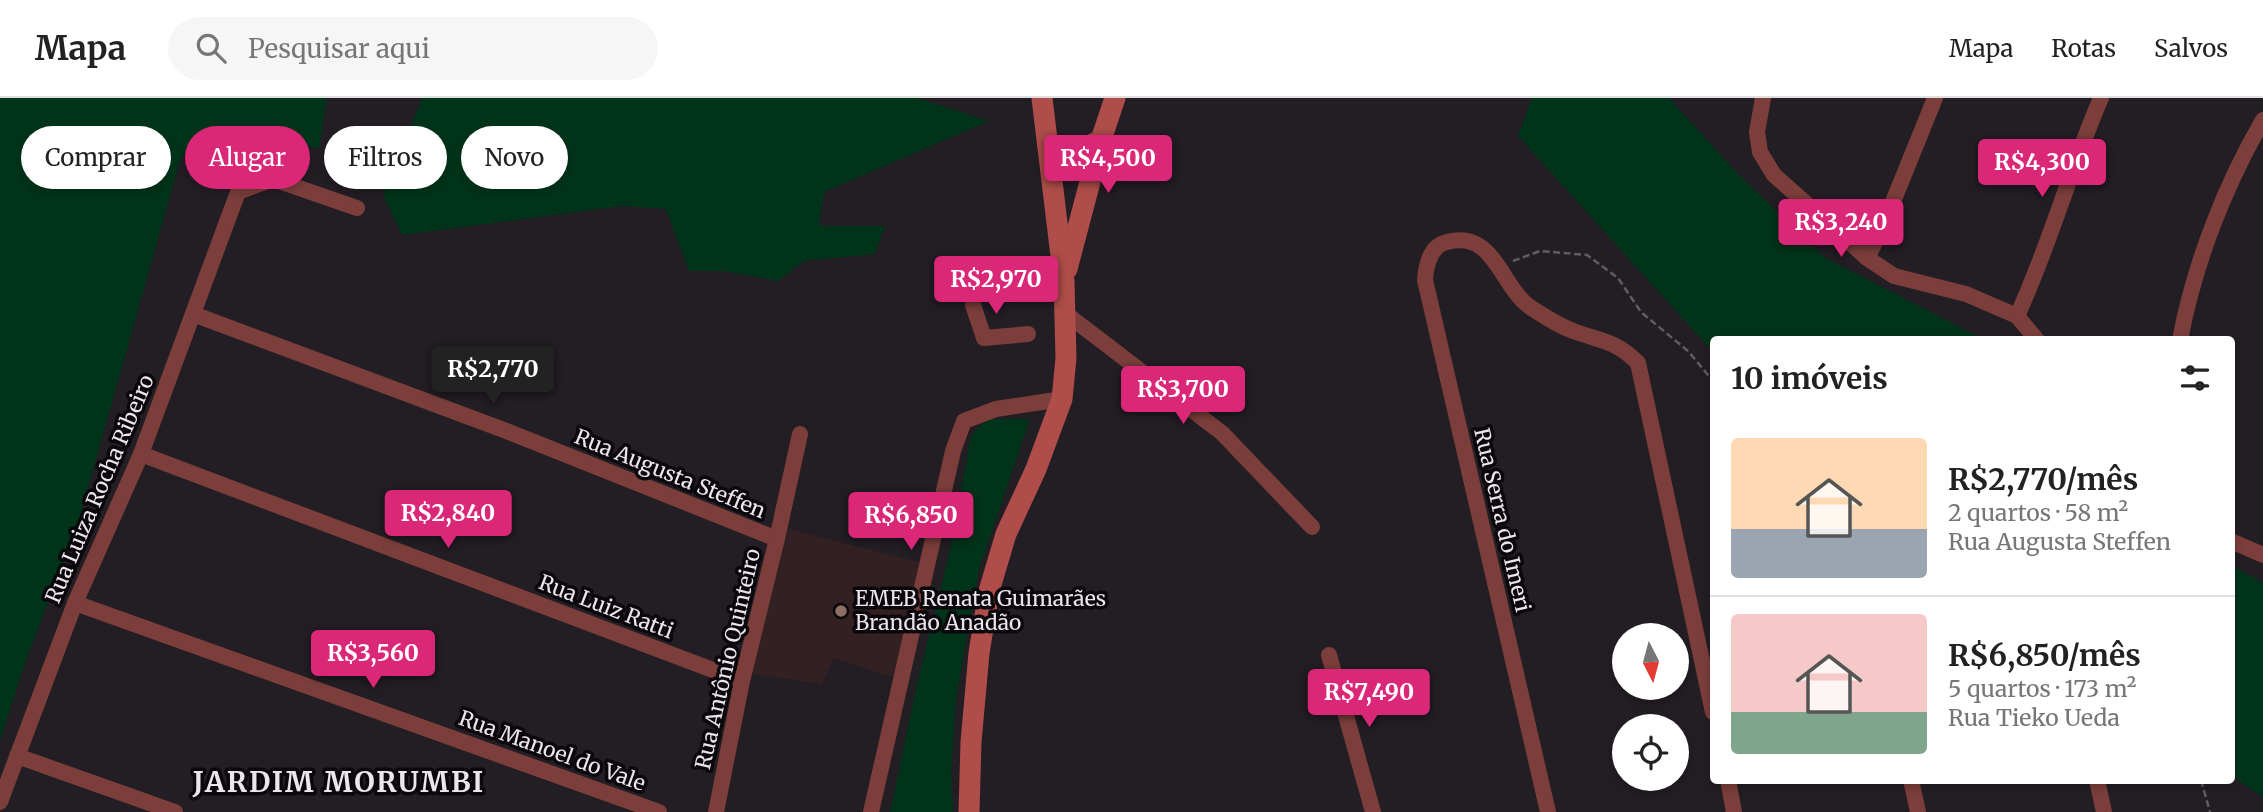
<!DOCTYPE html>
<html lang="pt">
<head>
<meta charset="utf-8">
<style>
	body { margin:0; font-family:Merriweather,serif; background:#f6f6f6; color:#222; height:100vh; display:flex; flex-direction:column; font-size:26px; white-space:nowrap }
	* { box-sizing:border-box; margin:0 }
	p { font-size:23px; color:#767676 }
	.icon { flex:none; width:38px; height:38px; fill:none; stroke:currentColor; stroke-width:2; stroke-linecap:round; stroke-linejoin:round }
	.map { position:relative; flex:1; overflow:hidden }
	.side { position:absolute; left:1710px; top:238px; width:525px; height:448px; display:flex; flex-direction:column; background:#fff; border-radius:7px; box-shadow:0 4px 10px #0003 }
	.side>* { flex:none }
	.banner { position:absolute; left:21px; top:28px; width:665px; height:63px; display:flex; gap:14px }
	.needle { width:46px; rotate:174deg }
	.buttons { position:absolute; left:1612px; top:525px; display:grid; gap:14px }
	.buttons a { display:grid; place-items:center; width:77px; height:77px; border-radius:50%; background:#fff; box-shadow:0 4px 10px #0003; font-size:35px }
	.price { position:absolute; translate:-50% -60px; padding:0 16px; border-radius:7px; background:#db2777; color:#fff; font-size:23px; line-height:46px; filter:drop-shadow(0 2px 4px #0008) }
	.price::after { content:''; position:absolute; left:50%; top:42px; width:21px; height:16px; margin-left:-10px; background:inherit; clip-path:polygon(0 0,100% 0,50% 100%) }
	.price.current { background:#222; color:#fff }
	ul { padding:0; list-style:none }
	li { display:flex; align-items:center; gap:21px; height:175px; padding:0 21px }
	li+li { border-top:2px solid #e0e0e0 }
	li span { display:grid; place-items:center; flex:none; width:196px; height:140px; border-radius:7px; color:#555 }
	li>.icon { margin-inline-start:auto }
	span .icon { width:84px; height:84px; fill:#fffc; stroke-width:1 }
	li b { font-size:30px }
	h2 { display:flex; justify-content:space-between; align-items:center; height:84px; padding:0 21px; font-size:30px }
	.pill { padding:0 24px; border-radius:32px; background:#fff; box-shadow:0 4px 10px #0003; font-size:24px; line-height:63px }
	.pill.current { background:#db2777; color:#fff }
	header { display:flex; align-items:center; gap:42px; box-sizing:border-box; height:98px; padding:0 35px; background:#fff; border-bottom:2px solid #e0e0e0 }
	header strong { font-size:33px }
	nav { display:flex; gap:38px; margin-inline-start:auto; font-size:24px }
	.search { width:490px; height:63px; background:#f6f6f6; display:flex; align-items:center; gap:18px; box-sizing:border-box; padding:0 24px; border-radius:38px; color:#767676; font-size:26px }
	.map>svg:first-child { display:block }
	.education { fill:#332022 }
	.green { fill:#00341a }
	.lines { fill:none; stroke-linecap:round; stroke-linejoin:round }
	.path { stroke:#615c62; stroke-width:2.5; stroke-dasharray:7 3.5; stroke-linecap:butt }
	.street { stroke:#7b3e3b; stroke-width:16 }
	.secondary { stroke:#ae4d49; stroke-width:21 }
	.education-dot { fill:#8d6e63; stroke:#0a080b; stroke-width:2.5 }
	.labels { text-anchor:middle; stroke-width:7; stroke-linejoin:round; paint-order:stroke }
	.street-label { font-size:21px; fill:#eae6eb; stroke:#0a080b }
	.poi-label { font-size:21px; fill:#eae6eb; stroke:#0a080b; text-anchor:start }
	.district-label { font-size:28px; font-weight:bold; letter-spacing:2px; fill:#eae6eb; stroke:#0a080b }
</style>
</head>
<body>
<header>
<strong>Mapa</strong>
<div class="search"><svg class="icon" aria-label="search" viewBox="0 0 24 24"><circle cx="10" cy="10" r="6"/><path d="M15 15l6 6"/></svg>Pesquisar aqui</div>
<nav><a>Mapa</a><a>Rotas</a><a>Salvos</a></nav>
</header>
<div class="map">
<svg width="2263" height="714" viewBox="0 0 2263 714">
	<rect width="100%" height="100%" fill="#231d24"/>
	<polygon class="education" points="789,431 923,465 901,582 834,560 822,586 751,576"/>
	<g class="green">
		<polygon points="0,0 327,0 319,51 249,34 181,59 79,422 24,568 0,643"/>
		<polygon points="422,0 917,0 989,23 824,94 819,128 885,128 875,156 804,163 778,183 724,173 689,173 666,111 622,108 402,137 383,97"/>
		<polygon points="1532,0 1669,0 1737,75 1824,159 1983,241 1713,242 1713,254 1518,38"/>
		<polygon points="986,321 1030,321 979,471 956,601 951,674 953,714 890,714 918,582 949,456 971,338"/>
		<polygon points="2231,467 2263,485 2263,700 2231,677"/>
	</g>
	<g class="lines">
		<g class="path">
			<polyline points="1513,163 1540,153 1587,157 1618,180 1641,214 1689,254 1713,283"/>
			<polyline points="2201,682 2210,714"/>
		</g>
		<g class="street">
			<polyline points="1763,0 1757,34 1760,54 1774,77 1867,160 1894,178 1966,196 2017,218 2037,242"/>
			<polyline points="1867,160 1882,131 1935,0"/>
			<polyline points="973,207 984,240 1028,236"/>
			<polyline points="1065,215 1222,335 1312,429"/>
			<polyline points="193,216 509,334 777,441"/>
			<path d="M2017,218C2050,147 2070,71 2101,0"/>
			<path d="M2180,242C2194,167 2225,87 2263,22"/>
			<polyline points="141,356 742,583"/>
			<polyline points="2231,443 2263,457"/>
			<polyline points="75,505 659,714"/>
			<polyline points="1329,557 1373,714"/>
			<polyline points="17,658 175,714"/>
			<polyline points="1728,682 1734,714"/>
			<polyline points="1911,682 1918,714"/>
			<polyline points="2097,682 2104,714"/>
			<polyline points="0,704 75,505 141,356 238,94 273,81 357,110"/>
			<polyline points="716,714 742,583 777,441 800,336"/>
			<polyline points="871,714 953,353 964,323 996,311 1062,301"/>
			<path d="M1548,714L1425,182C1426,167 1430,148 1447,144C1496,131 1500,191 1533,211C1547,220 1561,229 1576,234C1604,244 1616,243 1638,265L1713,614"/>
		</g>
		<g class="secondary">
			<polyline points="1048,49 1076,54 1101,42"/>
			<polyline points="1067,171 1101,42 1115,0"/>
			<polyline points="969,714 971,644 979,555 989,493 1006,436 1036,371 1062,301 1066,260 1064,183 1042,0"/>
		</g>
	</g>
	<circle class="education-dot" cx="841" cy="513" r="7"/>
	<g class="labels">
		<g class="street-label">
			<text transform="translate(670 376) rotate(22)" y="7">Rua Augusta Steffen</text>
			<text transform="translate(100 391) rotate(-67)" y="7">Rua Luiza Rocha Ribeiro</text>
			<text transform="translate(1502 422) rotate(77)" y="7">Rua Serra do Imeri</text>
			<text transform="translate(606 509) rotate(21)" y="7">Rua Luiz Ratti</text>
			<text transform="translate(728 561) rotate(-77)" y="7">Rua Antônio Quinteiro</text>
			<text transform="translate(552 653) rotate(20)" y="7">Rua Manoel do Vale</text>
		</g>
		<g class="poi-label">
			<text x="855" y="508">EMEB Renata Guimarães<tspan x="855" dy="24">Brandão Anadão</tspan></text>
		</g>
		<g class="district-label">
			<text x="339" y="694">JARDIM MORUMBI</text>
		</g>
	</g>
</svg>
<div class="buttons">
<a><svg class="needle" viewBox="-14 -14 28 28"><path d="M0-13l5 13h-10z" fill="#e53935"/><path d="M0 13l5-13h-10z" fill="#767676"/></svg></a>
<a><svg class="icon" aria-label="locate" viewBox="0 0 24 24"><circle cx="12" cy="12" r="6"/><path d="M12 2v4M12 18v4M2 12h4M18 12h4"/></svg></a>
</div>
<b class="price" style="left:1108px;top:97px">R$4,500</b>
<b class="price" style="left:2042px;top:101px">R$4,300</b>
<b class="price" style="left:1841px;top:161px">R$3,240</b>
<b class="price" style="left:996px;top:218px">R$2,970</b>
<b class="price current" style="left:493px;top:308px">R$2,770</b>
<b class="price" style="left:1183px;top:328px">R$3,700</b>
<b class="price" style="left:448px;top:452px">R$2,840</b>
<b class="price" style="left:911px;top:454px">R$6,850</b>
<b class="price" style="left:373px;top:592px">R$3,560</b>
<b class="price" style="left:1369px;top:631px">R$7,490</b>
<div class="banner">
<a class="pill">Comprar</a>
<a class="pill current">Alugar</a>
<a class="pill">Filtros</a>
<a class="pill">Novo</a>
</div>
<section class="side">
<h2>10 imóveis<svg class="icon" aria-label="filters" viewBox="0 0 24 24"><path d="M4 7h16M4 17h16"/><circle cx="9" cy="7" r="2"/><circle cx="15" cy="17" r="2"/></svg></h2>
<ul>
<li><span style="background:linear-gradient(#ffd9b3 65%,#9aa5b1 0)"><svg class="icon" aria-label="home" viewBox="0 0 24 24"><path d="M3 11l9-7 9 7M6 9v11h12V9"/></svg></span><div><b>R$2,770/mês</b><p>2 quartos · 58 m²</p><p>Rua Augusta Steffen</p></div></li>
<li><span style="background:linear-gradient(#f6c9c9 70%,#7fa58c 0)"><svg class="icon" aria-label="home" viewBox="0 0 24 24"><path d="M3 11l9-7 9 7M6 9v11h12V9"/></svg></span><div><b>R$6,850/mês</b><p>5 quartos · 173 m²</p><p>Rua Tieko Ueda</p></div></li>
</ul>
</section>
</div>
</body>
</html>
